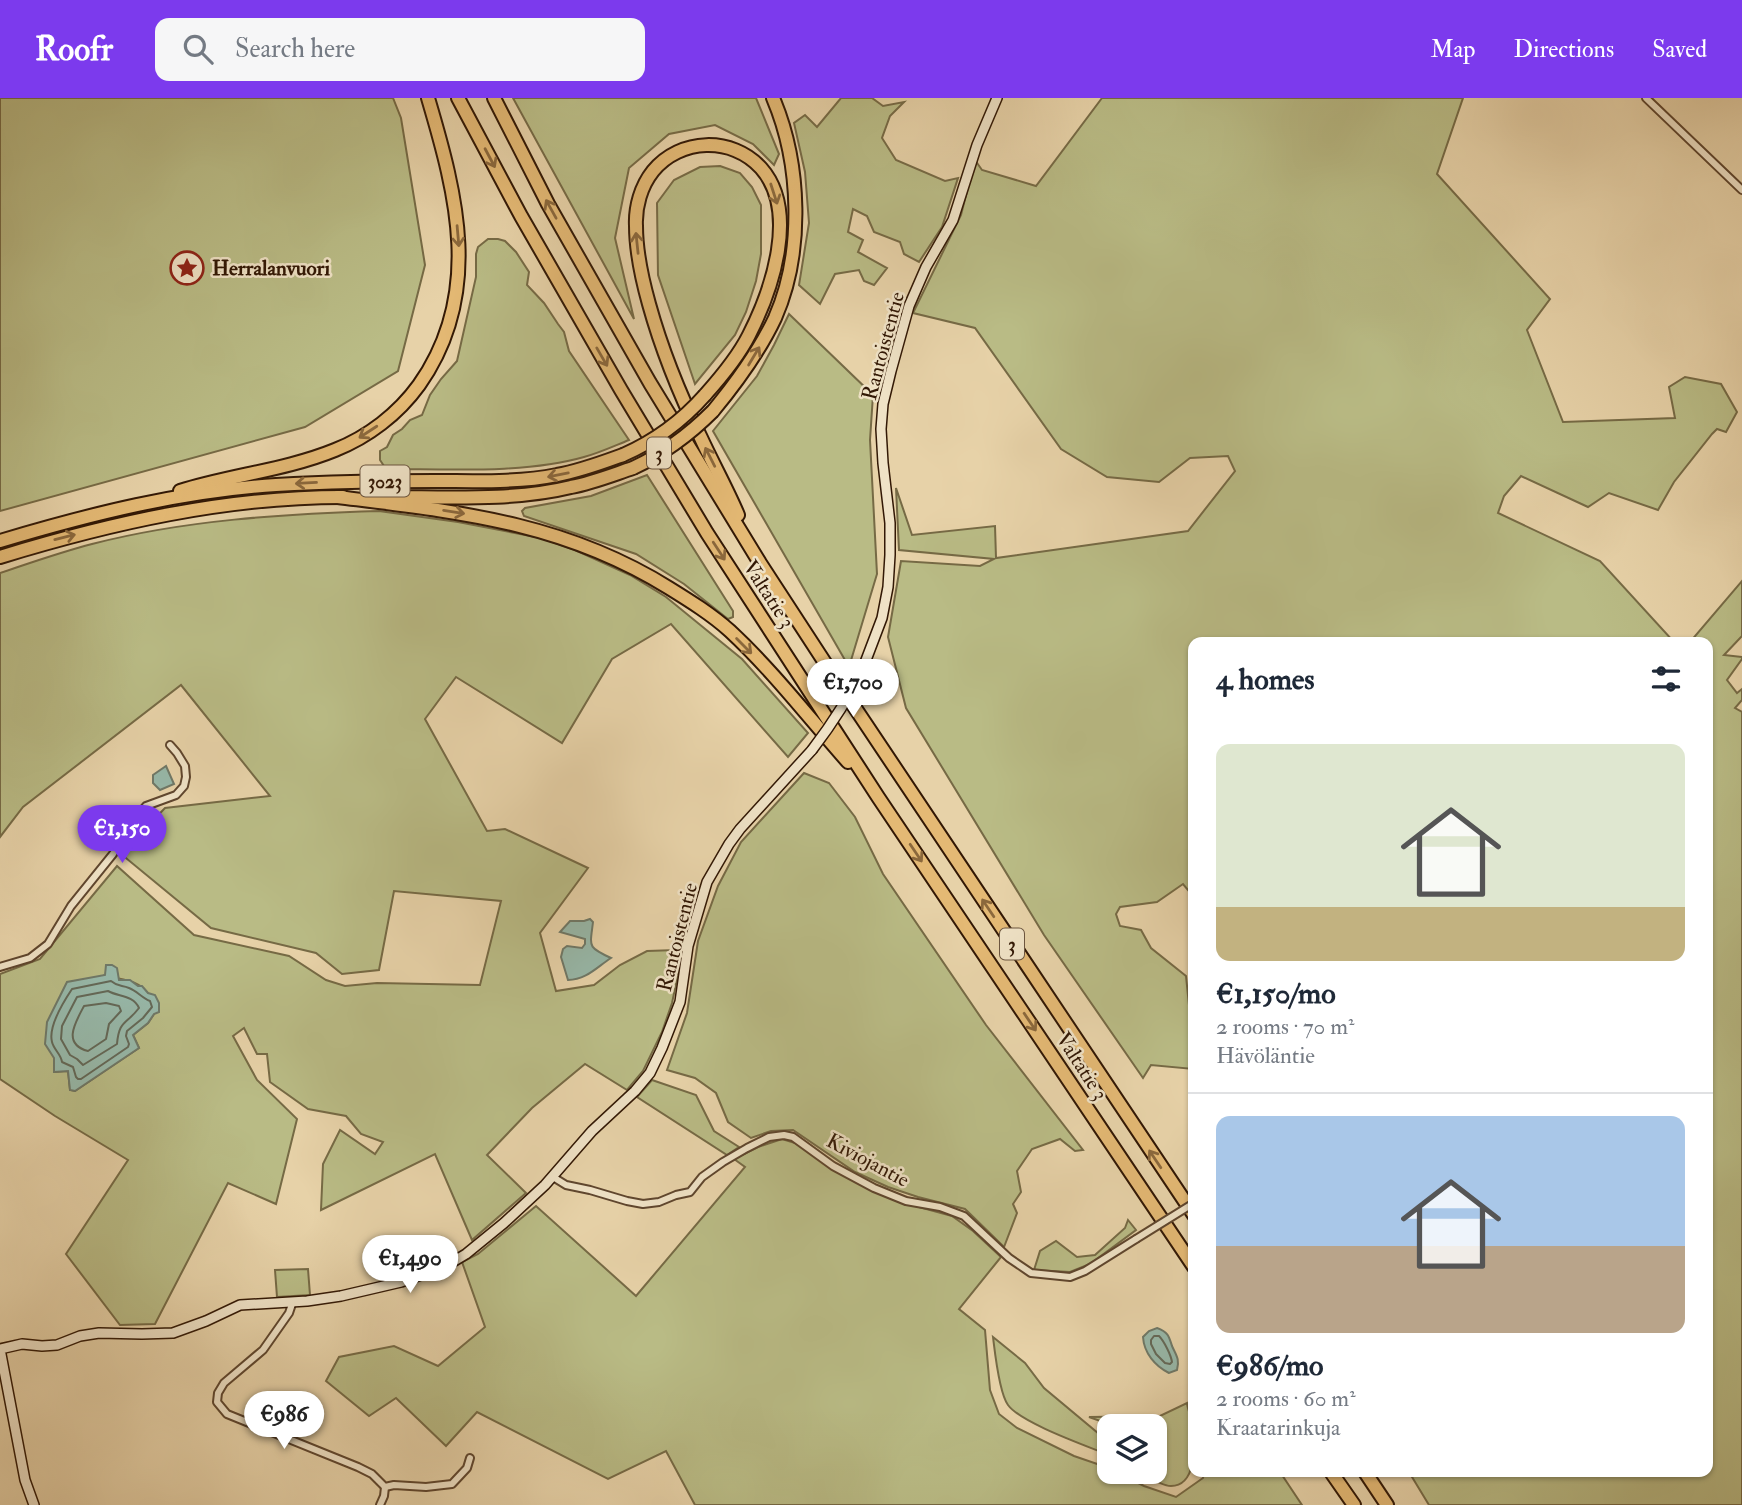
<!DOCTYPE html>
<html lang="en">
<head>
<meta charset="utf-8">
<style>
	body { margin:0; font-family:"IM FELL Double Pica",serif; background:#f6f6f7; color:#1f2937; height:100vh; display:flex; flex-direction:column; font-size:26px; white-space:nowrap }
	* { box-sizing:border-box; margin:0 }
	p { font-size:23px; color:#747a83 }
	.icon { flex:none; width:38px; height:38px; fill:none; stroke:currentColor; stroke-width:2; stroke-linecap:round; stroke-linejoin:round }
	.map { position:relative; flex:1; overflow:hidden }
	.details { position:absolute; left:1188px; top:539px; width:525px; height:840px; display:flex; flex-direction:column; background:#fff; border-radius:14px; box-shadow:0 2px 5px #0004 }
	.details>* { flex:none }
	.buttons { position:absolute; left:1097px; top:1316px; display:grid; gap:14px }
	.buttons a { display:grid; place-items:center; width:70px; height:70px; border-radius:14px; background:#fff; box-shadow:0 2px 5px #0004; font-size:35px }
	.price { position:absolute; translate:-50% -60px; padding:0 16px; border-radius:24px; background:#fff; color:#222; font-size:23px; line-height:46px; filter:drop-shadow(0 2px 4px #0008) }
	.price::after { content:''; position:absolute; left:50%; top:42px; width:21px; height:16px; margin-left:-10px; background:inherit; clip-path:polygon(0 0,100% 0,50% 100%) }
	.price.active { background:#7c3aed; color:#fff }
	ul { padding:0; list-style:none }
	li { display:grid; align-content:center; gap:14px; height:371px; padding:0 28px }
	li+li { border-top:2px solid #e0e1e3 }
	li span { display:grid; place-items:center; height:217px; border-radius:14px; color:#555 }
	li>.icon { margin-inline-start:auto }
	span .icon { width:126px; height:126px; fill:#fffc; stroke-width:1 }
	li b { font-size:30px }
	h2 { display:flex; justify-content:space-between; align-items:center; height:84px; padding:0 28px; font-size:30px }
	header { display:flex; align-items:center; gap:42px; box-sizing:border-box; height:98px; padding:0 35px; background:#7c3aed; color:#fff }
	header strong { font-size:33px }
	nav { display:flex; gap:38px; margin-inline-start:auto; font-size:24px }
	.search { width:490px; height:63px; background:#f6f6f7; display:flex; align-items:center; gap:18px; box-sizing:border-box; padding:0 24px; border-radius:14px; color:#747a83; font-size:26px }
	.map>svg:first-child { display:block }
	.green { fill:#b9bb85; stroke:#766a45; stroke-width:2; fill-rule:evenodd }
	.water { fill:#97b8a9; stroke:#6f7867; stroke-width:2 }
	.lines { fill:none; stroke-linecap:round; stroke-linejoin:round }
	.shore { stroke:#646857; stroke-width:2 }
	.street-casing { stroke:#5f462e; stroke-width:10 }
	.secondary-casing { stroke:#321805; stroke-width:12 }
	.highway-casing { stroke:#321805; stroke-width:16 }
	.street { stroke:#efe2c6; stroke-width:6 }
	.secondary { stroke:#efe2c6; stroke-width:9 }
	.highway { stroke:#e4b974; stroke-width:12 }
	.street-bridge-casing { stroke:#5f462e; stroke-width:10; stroke-linecap:butt }
	.secondary-bridge-casing { stroke:#321805; stroke-width:12; stroke-linecap:butt }
	.highway-bridge-casing { stroke:#321805; stroke-width:16; stroke-linecap:butt }
	.street-bridge { stroke:#efe2c6; stroke-width:6 }
	.secondary-bridge { stroke:#efe2c6; stroke-width:9 }
	.highway-bridge { stroke:#e4b974; stroke-width:12 }
	.oneway { stroke:#8b683c }
	.labels { text-anchor:middle; stroke-width:5; stroke-linejoin:round; paint-order:stroke }
	.shield { fill:#efe2c6; stroke:#6b553f; stroke-width:2 }
	.shield-label { font-size:19px; font-weight:bold; fill:#321805 }
	.poi-label { font-size:21px; font-weight:bold; fill:#321805; stroke:#efe2c6; text-anchor:start }
	.street-label { font-size:21px; fill:#321805; stroke:#efe2c6 }
</style>
</head>
<body>
<header>
<strong>Roofr</strong>
<div class="search"><svg class="icon" aria-label="search" viewBox="0 0 24 24"><circle cx="10" cy="10" r="6"/><path d="M15 15l6 6"/></svg>Search here</div>
<nav><a>Map</a><a>Directions</a><a>Saved</a></nav>
</header>
<div class="map">
<svg width="1742" height="1407" viewBox="0 0 1742 1407">
	<rect width="100%" height="100%" fill="#e7d2a8"/>
	<filter id="stains"><feTurbulence type="fractalNoise" baseFrequency=".00286" numOctaves="4"/><feColorMatrix values="0 0 0 0 .2 0 0 0 0 .09 0 0 0 0 .02 0 0 0 .5 -.17"/></filter>
	<radialGradient id="worn" r=".72"><stop offset=".6" stop-color="#630" stop-opacity="0"/><stop offset="1" stop-color="#630" stop-opacity=".3"/></radialGradient>
	<g class="green">
		<polygon points="0,0 393,0 401,20 425,167 398,273 305,329 0,413"/>
		<polygon points="513,0 756,0 779,56 774,67 753,46 715,27 669,36 629,70 615,140 634,221"/>
		<polygon points="841,0 872,0 883,8 904,4 890,18 882,40 896,62 945,83 958,80 942,129 919,164 904,156 900,144 874,134 867,118 853,111 848,134 863,142 858,154 887,170 874,187 864,183 859,172 835,176 820,206 799,187 809,125 805,74 794,25 805,17 817,29"/>
		<polygon points="1102,0 1463,0 1437,76 1550,201 1527,232 1563,324 1675,320 1669,289 1685,279 1721,286 1737,314 1726,334 1717,331 1712,336 1674,384 1658,412 1609,395 1588,409 1521,378 1504,398 1498,415 1600,463 1674,544 1194,544 1193,798 1183,786 1157,804 1120,809 1116,816 1120,828 1141,832 1151,850 1186,878 1193,946 1193,971 1151,967 1143,980 1044,837 906,610 888,539 901,463 980,468 994,461 899,452 896,390 912,437 995,428 996,460 1188,433 1235,373 1228,358 1190,360 1159,384 1107,379 1061,351 975,230 913,215 961,117 975,62 982,72 1036,88"/>
		<polygon points="720,68 740,75 752,89 761,107 761,156 756,183 746,214 735,237 695,286 658,177 657,105 674,82 700,69"/>
		<path d="M488,141H498L505,143L516,154L529,174L527,187L544,205L558,226L564,234L569,253L629,342C614,348 599,355 584,359C525,376 447,371 386,371L380,362V353L387,349L393,337L402,331L410,322L422,317L430,297L441,281L457,263L476,179V156L478,149Z"/>
		<polygon points="789,216 873,297 870,342 877,476 849,569 713,333 757,278 774,247"/>
		<polygon points="647,377 733,513 733,519 728,521 684,486 636,456 524,418 522,413 525,410 591,398"/>
		<path d="M379,413L458,424L541,440L575,452L630,477L666,499L742,561L808,635L788,659L671,526L612,561L562,645L456,579L425,621L487,733L505,731L588,770L540,835L556,893L594,887L620,867L647,853L676,852L679,872L672,905L662,934L643,973L627,992L585,966L532,1010L487,1057L526,1095L472,1142L435,1056L321,1112L323,1066L340,1032L375,1056L383,1044L361,1036L346,1018L308,1011L270,984L267,956H257L244,930L233,938L257,982L297,1021L276,1106L228,1085L155,1226L120,1227L66,1156L128,1062L55,1018L0,981V876L40,861L117,768L194,837L289,858L326,882L345,888L377,885L480,887L501,803L394,793L379,872L342,876L316,855L211,830L121,756L165,710L270,698L181,587L23,709L0,739V475C30,465 61,454 92,446C185,422 283,416 379,413ZM105,877C119,882 137,881 147,894C151,899 152,910 154,916L148,925L133,937L139,950L75,993L70,992L68,973L54,974V960L98,880Z"/>
		<polygon points="1742,483 1742,538 1724,557 1742,559 1742,561 1727,582 1737,595 1742,591 1742,602 1735,610 1742,614 1742,1407 1429,1407 1409,1374 1708,1374 1708,544 1690,544"/>
		<polygon points="804,675 829,685 855,719 883,776 986,927 1083,1052 1075,1053 1060,1041 1032,1051 1017,1073 1021,1094 1013,1106 1017,1115 1004,1149 965,1111 918,1099 888,1089 855,1074 793,1032 771,1033 751,1040 728,1024 716,995 695,980 667,972 687,915 698,843 718,788 741,744"/>
		<polygon points="652,982 696,997 714,1033 739,1049 727,1057 637,999"/>
		<polygon points="782,1041 795,1045 873,1093 897,1103 952,1118 973,1133 1001,1159 959,1211 985,1232 990,1292 999,1316 1017,1330 1074,1358 1109,1370 1110,1374 1117,1374 1144,1388 1176,1399 1203,1380 1204,1374 1280,1374 1302,1407 695,1407 666,1353 608,1381 477,1314 446,1348 396,1300 369,1318 326,1283 339,1259 394,1248 438,1268 485,1229 462,1164 478,1156 536,1108 636,1198 745,1069 734,1061 758,1049"/>
		<polygon points="1128,1122 1136,1132 1090,1166 1070,1174 1034,1172 1040,1153 1056,1143 1077,1159 1095,1157 1125,1130"/>
		<polygon points="308,1171 310,1197 277,1199 275,1172"/>
		<path d="M993,1239L1025,1265L1044,1290L1105,1341L1109,1347V1357C1087,1348 1021,1325 1008,1307C999,1295 995,1255 993,1239Z"/>
		<path d="M1187,1305C1188,1314 1193,1323 1194,1332C1195,1349 1196,1388 1171,1388C1161,1388 1149,1379 1141,1374H1155V1328H1110L1109,1330L1106,1325L1089,1319L1160,1318Z"/>
	</g>
	<g class="water">
		<polygon points="166,668 174,686 160,692 153,685 153,677"/>
		<path d="M590,821L593,824C590,849 587,849 611,860C597,869 586,882 568,882L561,859L563,851L567,848L582,850L585,846V841L560,834L570,823H584Z"/>
		<polygon points="106,867 112,867 117,870 119,882 130,882 138,888 142,888 148,895 155,897 159,905 159,914 154,916 148,925 133,937 139,950 75,993 70,992 68,973 54,974 54,960 45,946 47,924 67,884 105,877"/>
		<path d="M1157,1230C1168,1234 1169,1238 1172,1248C1176,1257 1180,1261 1177,1272L1169,1275C1155,1268 1144,1255 1143,1239L1149,1233Z"/>
	</g>
	<g class="lines">
		<g class="shore">
			<path d="M111,883C118,889 121,887 129,890C137,893 142,900 150,903L152,909L143,920L127,933L126,938L129,946L128,949L81,981H78L76,979L73,969L62,964C61,956 54,952 52,944C48,929 64,903 72,891Z"/>
			<path d="M108,893C119,899 133,897 139,910C126,927 119,922 117,946L83,967L77,961L70,957L61,941L62,928L77,899Z"/>
			<path d="M106,905L119,908L121,913L109,926L106,941L88,953C62,946 75,925 84,908Z"/>
			<path d="M1154,1238H1159C1164,1243 1171,1257 1172,1264L1170,1266L1165,1265L1156,1256L1151,1246V1242Z"/>
		</g>
		<defs>
			<g id="street">
				<polyline points="1646,0 1742,92"/>
				<polyline points="0,869 30,860 48,846 71,808 113,756 134,722 146,708 176,697 184,688 186,679 185,668 177,655 170,647"/>
				<polyline points="553,1079 566,1087 590,1092 627,1103 643,1106 659,1104 676,1097 690,1094 702,1079 723,1064 747,1050 769,1039 784,1037 793,1039 833,1068 874,1090 906,1103 940,1109 964,1118 1009,1160 1031,1175 1070,1179 1085,1173 1136,1141"/>
				<polyline points="293,1203 289,1215 263,1252 224,1285 218,1295 217,1304 227,1316 358,1369 372,1376 385,1389 394,1387 426,1389 452,1386 467,1370 470,1360"/>
				<polyline points="380,1407 384,1398 385,1389"/>
			</g>
			<g id="secondary">
				<polyline points="863,570 882,520 888,489 890,457 890,425 883,365 881,331 883,306 891,273 909,208 926,169 953,122 977,47 997,0"/>
				<polyline points="34,1407 25,1382 0,1251 22,1246 42,1248 57,1247 80,1238 99,1235 142,1236 173,1235 206,1223 240,1207 307,1203 341,1198 401,1184 446,1168 466,1156 504,1125 545,1087 592,1033 635,993 650,975 662,950 680,904 688,848 707,784 729,746 740,731 812,652"/>
			</g>
			<g id="highway">
				<polyline points="458,0 521,118 621,292 707,435 878,699 1194,1169"/>
				<polyline points="494,0 548,106 650,285 760,465 831,574 1194,1117"/>
				<path d="M705,297C722,278 738,259 749,237C772,192 799,113 761,70C732,38 680,40 653,73C641,88 635,109 636,128C636,155 642,181 649,206C662,253 680,297 701,340C713,366 727,391 738,417"/>
				<path d="M713,313C737,284 759,254 775,220C804,154 801,66 773,0"/>
				<path d="M180,393C231,377 286,372 335,352C368,339 398,316 419,287C483,196 457,98 428,0"/>
				<path d="M338,399C458,414 563,424 669,490C690,503 711,516 730,533C773,573 809,620 848,664"/>
				<path d="M389,399C448,399 514,403 571,389C592,385 612,377 633,370"/>
				<path d="M0,443C90,416 182,393 276,387C329,384 382,383 435,383C475,383 517,385 557,377C580,373 601,365 623,357"/>
				<path d="M0,459C111,425 226,399 343,399"/>
				<polyline points="1331,1374 1354,1407"/>
				<polyline points="1365,1374 1387,1407"/>
			</g>
		</defs>
		<use href="#street" class="street-casing"/>
		<use href="#secondary" class="secondary-casing"/>
		<use href="#highway" class="highway-casing"/>
		<use href="#street" class="street"/>
		<use href="#secondary" class="secondary"/>
		<use href="#highway" class="highway"/>
		<defs>
			<polyline id="street-bridge" points="1136,1141 1194,1105"/>
			<path id="secondary-bridge" d="M812,652C832,626 849,600 863,570"/>
			<g id="highway-bridge">
				<path d="M623,357C655,343 682,323 705,297"/>
				<path d="M633,370C663,356 689,337 713,313"/>
			</g>
		</defs>
		<use href="#street-bridge" class="street-bridge-casing"/>
		<use href="#secondary-bridge" class="secondary-bridge-casing"/>
		<use href="#highway-bridge" class="highway-bridge-casing"/>
		<use href="#street-bridge" class="street-bridge"/>
		<use href="#secondary-bridge" class="secondary-bridge"/>
		<use href="#highway-bridge" class="highway-bridge"/>
	</g>
	<defs><path id="oneway-shaft" d="M-6 0H5M1.5-3L5.5 0L1.5 3" fill="none" stroke-width="1.6" stroke-linecap="round" stroke-linejoin="round" transform="scale(1.75)"/></defs>
	<g class="oneway">
		<use href="#oneway-shaft" transform="translate(490 60) rotate(62)"/>
		<use href="#oneway-shaft" transform="translate(774 96) rotate(72)"/>
		<use href="#oneway-shaft" transform="translate(551 111) rotate(-119)"/>
		<use href="#oneway-shaft" transform="translate(458 138) rotate(85)"/>
		<use href="#oneway-shaft" transform="translate(637 145) rotate(-96)"/>
		<use href="#oneway-shaft" transform="translate(754 258) rotate(-59)"/>
		<use href="#oneway-shaft" transform="translate(602 259) rotate(60)"/>
		<use href="#oneway-shaft" transform="translate(368 334) rotate(147)"/>
		<use href="#oneway-shaft" transform="translate(710 359) rotate(-117)"/>
		<use href="#oneway-shaft" transform="translate(558 377) rotate(169)"/>
		<use href="#oneway-shaft" transform="translate(306 385) rotate(177)"/>
		<use href="#oneway-shaft" transform="translate(454 414) rotate(9)"/>
		<use href="#oneway-shaft" transform="translate(65 439) rotate(-14)"/>
		<use href="#oneway-shaft" transform="translate(719 453) rotate(57)"/>
		<use href="#oneway-shaft" transform="translate(744 548) rotate(45)"/>
		<use href="#oneway-shaft" transform="translate(916 755) rotate(56)"/>
		<use href="#oneway-shaft" transform="translate(988 810) rotate(-124)"/>
		<use href="#oneway-shaft" transform="translate(1030 924) rotate(56)"/>
		<use href="#oneway-shaft" transform="translate(1155 1061) rotate(-124)"/>
	</g>
	<defs>
		<symbol id="sight-ring" viewBox="-11 -11 22 22"><circle r="9.5" fill="#efe2c6" stroke="#8f2418" stroke-width="1.5"/><path d="M0-6L1.8-2.2L6-1.7L2.9 1.2L3.7 5.4L0 3.3L-3.7 5.4L-2.9 1.2L-6-1.7L-1.8-2.2Z" fill="#8f2418"/></symbol>
	</defs>
	<g fill-rule="evenodd">
		<use href="#sight-ring" x="168" y="151" width="38" height="38"/>
	</g>
	<g class="labels">
		<g class="shield">
			<rect x="647" y="339.5" width="24" height="31" rx="5"/>
			<rect x="360.5" y="367.5" width="49" height="31" rx="5"/>
			<rect x="1000" y="830.5" width="24" height="31" rx="5"/>
		</g>
		<g class="shield-label">
			<text x="659" y="362">3</text>
			<text x="385" y="390">3023</text>
			<text x="1012" y="853">3</text>
		</g>
		<g class="poi-label">
			<text x="212" y="177">Herralanvuori</text>
		</g>
		<g class="street-label">
			<text transform="translate(883 248) rotate(-75)" y="7">Rantoistentie</text>
			<text transform="translate(769 496) rotate(57)" y="7">Valtatie 3</text>
			<text transform="translate(677 839) rotate(-76)" y="7">Rantoistentie</text>
			<text transform="translate(1082 968) rotate(57)" y="7">Valtatie 3</text>
			<text transform="translate(868 1062) rotate(28)" y="7">Kiviojantie</text>
		</g>
	</g>
	<rect width="100%" height="100%" filter="url(#stains)"/>
	<rect width="100%" height="100%" fill="url(#worn)"/>
</svg>
<div class="buttons">
<a><svg class="icon" aria-label="layers" viewBox="0 0 24 24"><path d="M12 4l9 5-9 5-9-5zM3 14l9 5 9-5"/></svg></a>
</div>
<b class="price" style="left:853px;top:621px">€1,700</b>
<b class="price active" style="left:122px;top:767px">€1,150</b>
<b class="price" style="left:410px;top:1197px">€1,490</b>
<b class="price" style="left:284px;top:1353px">€986</b>
<section class="details">
<h2>4 homes<svg class="icon" aria-label="filters" viewBox="0 0 24 24"><path d="M4 7h16M4 17h16"/><circle cx="9" cy="7" r="2"/><circle cx="15" cy="17" r="2"/></svg></h2>
<ul>
<li><span style="background:linear-gradient(#dfe7d0 75%,#c2b280 0)"><svg class="icon" aria-label="home" viewBox="0 0 24 24"><path d="M3 11l9-7 9 7M6 9v11h12V9"/></svg></span><div><b>€1,150/mo</b><p>2 rooms · 70 m²</p><p>Hävöläntie</p></div></li>
<li><span style="background:linear-gradient(#a9c7e8 60%,#b9a48a 0)"><svg class="icon" aria-label="home" viewBox="0 0 24 24"><path d="M3 11l9-7 9 7M6 9v11h12V9"/></svg></span><div><b>€986/mo</b><p>2 rooms · 60 m²</p><p>Kraatarinkuja</p></div></li>
</ul>
</section>
</div>
</body>
</html>
